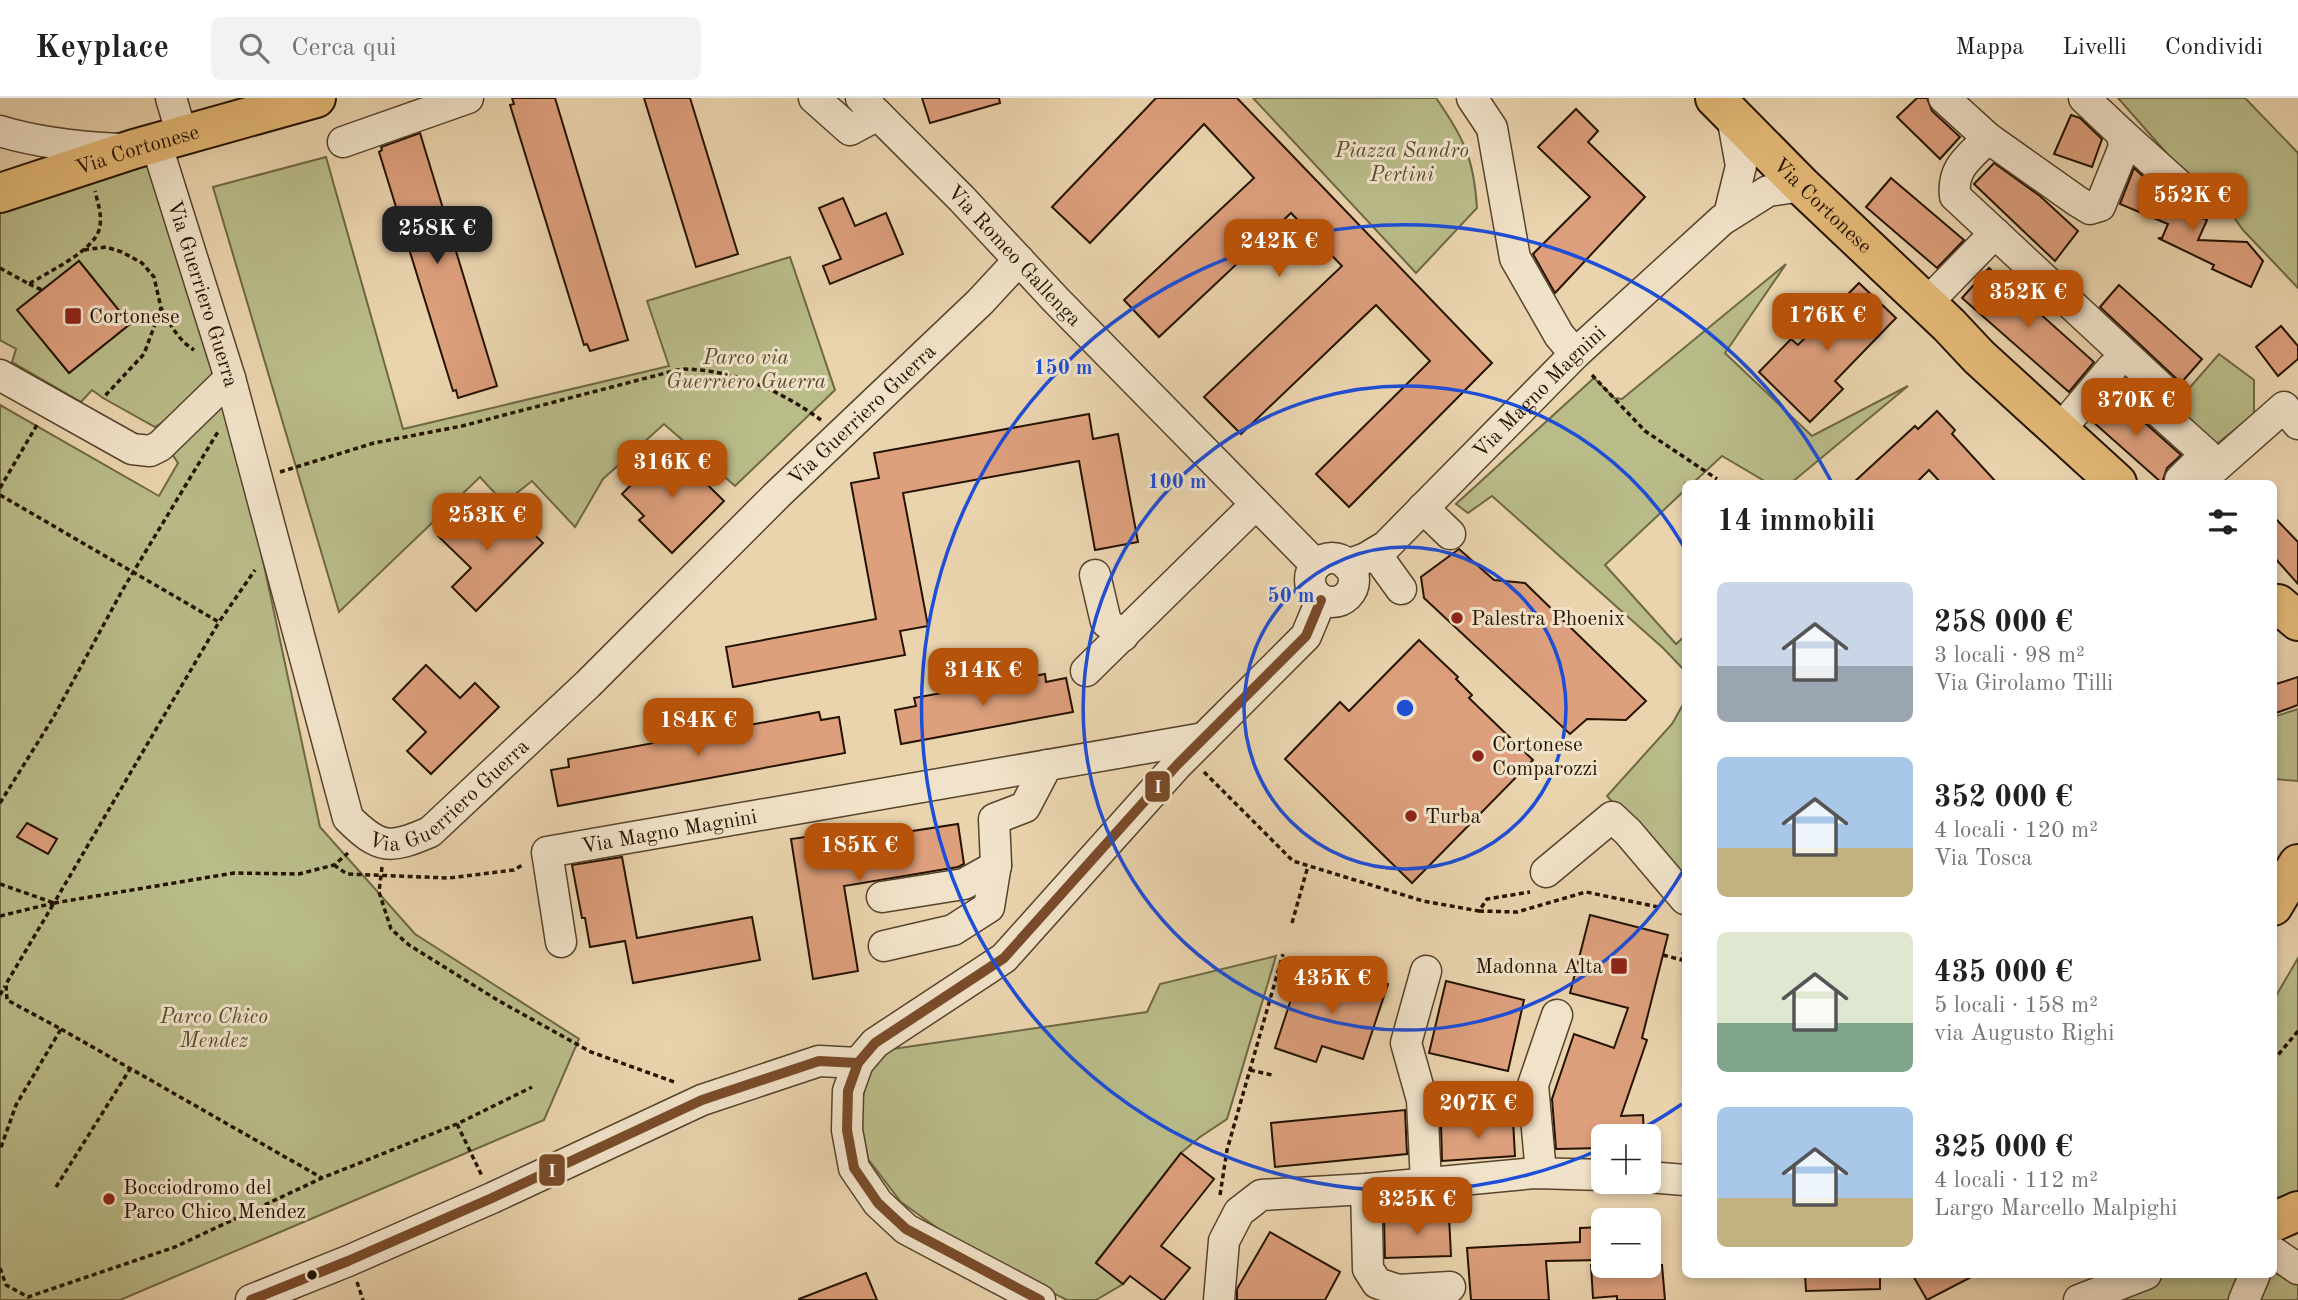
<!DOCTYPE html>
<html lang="it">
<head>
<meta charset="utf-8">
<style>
	body { margin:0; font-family:"Old Standard TT",serif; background:#f2f2f2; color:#202124; height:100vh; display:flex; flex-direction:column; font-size:26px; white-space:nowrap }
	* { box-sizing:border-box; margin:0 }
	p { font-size:23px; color:#757577 }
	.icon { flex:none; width:38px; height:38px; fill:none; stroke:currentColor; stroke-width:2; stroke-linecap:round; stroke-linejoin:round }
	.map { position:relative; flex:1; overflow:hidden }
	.panel { position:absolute; left:1682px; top:382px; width:595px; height:798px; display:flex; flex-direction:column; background:#fff; border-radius:10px; box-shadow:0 4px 10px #0003 }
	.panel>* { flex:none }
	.controls { position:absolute; left:1591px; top:1026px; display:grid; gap:14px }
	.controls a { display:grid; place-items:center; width:70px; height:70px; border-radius:10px; background:#fff; box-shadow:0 4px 10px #0003; font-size:35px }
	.price { position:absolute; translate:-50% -60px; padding:0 16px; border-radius:14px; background:#b45309; color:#fff; font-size:23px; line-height:46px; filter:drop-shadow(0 2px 4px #0008) }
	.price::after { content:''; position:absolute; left:50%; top:42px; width:21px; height:16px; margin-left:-10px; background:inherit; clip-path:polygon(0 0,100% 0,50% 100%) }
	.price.active { background:#222; color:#fff }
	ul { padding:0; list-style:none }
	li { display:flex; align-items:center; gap:21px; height:175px; padding:0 35px }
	li span { display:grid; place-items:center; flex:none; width:196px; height:140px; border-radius:10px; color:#555 }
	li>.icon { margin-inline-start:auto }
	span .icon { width:84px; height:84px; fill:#fffc; stroke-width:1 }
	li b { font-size:30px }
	h2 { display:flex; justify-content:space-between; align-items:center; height:84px; padding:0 35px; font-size:30px }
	header { display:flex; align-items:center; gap:42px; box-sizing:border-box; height:98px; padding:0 35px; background:#fff; border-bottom:2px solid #e0e0e0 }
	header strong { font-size:33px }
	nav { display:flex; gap:38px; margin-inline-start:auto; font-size:24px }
	.search { width:490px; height:63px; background:#f2f2f2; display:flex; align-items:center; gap:18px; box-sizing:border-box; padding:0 24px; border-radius:10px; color:#757577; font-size:26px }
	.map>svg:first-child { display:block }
	.green { fill:#b9bc89; stroke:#6e6844; stroke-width:2; fill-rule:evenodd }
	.building { fill:#dd9f7c; stroke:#241300; stroke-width:2 }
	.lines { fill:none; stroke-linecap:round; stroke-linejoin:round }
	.minor-casing { stroke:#56432c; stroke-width:33 }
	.major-casing { stroke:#241300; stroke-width:42 }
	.path { stroke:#241300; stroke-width:3.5; stroke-dasharray:5 3.5; stroke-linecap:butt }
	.minor { stroke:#f1e3ca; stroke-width:30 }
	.major { stroke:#e5ba77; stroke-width:38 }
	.bus-1-casing { stroke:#f1e3ca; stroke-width:16 }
	.bus-1 { stroke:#7a4b2a; stroke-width:10 }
	.ring { fill:none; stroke:#1d4ed8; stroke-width:3.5 }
	.poi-dot { fill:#8f2418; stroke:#f1e3ca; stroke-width:2.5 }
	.bus-dot { fill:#241300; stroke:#f1e3ca; stroke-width:2.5 }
	.labels { text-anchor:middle; stroke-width:6; stroke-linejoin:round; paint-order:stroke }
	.street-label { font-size:21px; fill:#241300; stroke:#f1e3ca }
	.park-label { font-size:21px; font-style:italic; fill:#584e30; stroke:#f1e3ca }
	.poi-label { font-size:21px; fill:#241300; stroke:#f1e3ca; text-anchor:start }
	.centre { fill:#1d4ed8; stroke:#f1e3ca; stroke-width:3.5 }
	.ring-label { font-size:21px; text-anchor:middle; font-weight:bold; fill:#1d4ed8; stroke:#f1e3ca; stroke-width:6; stroke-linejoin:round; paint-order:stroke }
	.line-badge { stroke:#f1e3ca; stroke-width:2.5 }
	.badge-label { font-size:19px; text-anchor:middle; font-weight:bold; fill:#fff }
</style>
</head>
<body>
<header>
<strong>Keyplace</strong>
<div class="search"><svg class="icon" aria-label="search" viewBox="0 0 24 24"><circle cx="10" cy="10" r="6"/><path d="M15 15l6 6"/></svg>Cerca qui</div>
<nav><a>Mappa</a><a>Livelli</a><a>Condividi</a></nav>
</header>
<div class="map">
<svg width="2298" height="1202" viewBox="0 0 2298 1202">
	<rect width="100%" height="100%" fill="#ead4ae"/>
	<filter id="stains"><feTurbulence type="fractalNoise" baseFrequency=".00286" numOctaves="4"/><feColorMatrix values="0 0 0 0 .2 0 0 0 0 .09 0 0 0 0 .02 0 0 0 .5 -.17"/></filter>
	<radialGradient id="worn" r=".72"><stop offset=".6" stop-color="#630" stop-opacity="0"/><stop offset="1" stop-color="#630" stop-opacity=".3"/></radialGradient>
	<g class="green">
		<path d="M1253,0H1436C1464,40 1474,61 1477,110L1416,175Z"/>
		<polygon points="2118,0 2245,0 2298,55 2298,190 2243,132 2225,107 2184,75"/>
		<polygon points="326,59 403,331 669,268 647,203 790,159 835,292 735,388 664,326 603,381 575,429 532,383 504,405 480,379 339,514 213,89"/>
		<path d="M150,62L217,275L176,316L155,329L103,300L92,292L81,304L12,264L16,251L0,242V109ZM79,163L130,226L69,275L18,212Z"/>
		<polygon points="1786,166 1725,255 1812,338 1908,288 1791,385 1768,385 1722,358 1693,385 1685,385 1685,392 1605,467 1676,546 1685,538 1685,573 1663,550 1492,398 1468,415 1456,406 1594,280 1614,300 1622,301"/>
		<polygon points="2219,256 2254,282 2254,316 2213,349 2171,311"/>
		<polygon points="219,305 235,332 320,729 415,836 579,941 544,1022 120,1202 0,1202 0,307 159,398 178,365 172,356"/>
		<polygon points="1685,603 1685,789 1607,698 1672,626"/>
		<polygon points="2298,611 2298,683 2275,681 2273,680 2273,619"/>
		<polygon points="1276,858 1227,1021 1200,1039 1181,1055 1096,1164 1123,1186 1096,1202 1067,1202 971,1154 901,1104 868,1061 859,1016 869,973 886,952 1147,914 1160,886"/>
		<polygon points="2298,860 2298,1100 2273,1107 2273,903"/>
		<polygon points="2273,1160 2298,1178 2298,1202 2102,1202 2160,1176 2273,1176"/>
	</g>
	<g class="building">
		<polygon points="512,0 555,0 628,242 590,253 587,246 584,247 510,7 514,6"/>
		<polygon points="644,0 690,0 738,156 696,169"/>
		<polygon points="922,0 999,0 1000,5 930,25"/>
		<polygon points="1156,0 1237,0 1492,265 1349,409 1316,376 1430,263 1376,207 1241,336 1204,299 1342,168 1291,115 1159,239 1124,202 1254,80 1204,26 1090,145 1052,109"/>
		<polygon points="1917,0 1927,0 1932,13 1960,39 1940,61 1897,19"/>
		<polygon points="1576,11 1598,33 1588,44 1645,99 1555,195 1533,156 1590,99 1538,49"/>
		<polygon points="2071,17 2080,20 2102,41 2092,69 2054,56"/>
		<polygon points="420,35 497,288 458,300 456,292 453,293 379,54 382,52 381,49"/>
		<polygon points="1994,65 2040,98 2078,133 2055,163 1974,86"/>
		<polygon points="2134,70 2157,91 2155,98 2207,122 2198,142 2247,144 2263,163 2251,189 2212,171 2214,167 2158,140 2162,140 2168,126 2120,106"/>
		<polygon points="1891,80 1964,142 1937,170 1866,109"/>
		<polygon points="843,100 855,128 886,115 903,156 830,186 823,168 841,161 819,110"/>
		<polygon points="79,163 130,226 69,275 17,212"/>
		<polygon points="1989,170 2094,264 2069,294 1962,200"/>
		<polygon points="1859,185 1896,220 1835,283 1843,291 1810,324 1759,274 1791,241 1798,247"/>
		<polygon points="2119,187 2202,261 2181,285 2100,209"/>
		<polygon points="2281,228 2298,248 2298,261 2278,278 2256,249"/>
		<polygon points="2118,295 2125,307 2181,357 2167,370 2162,385 2092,323"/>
		<polygon points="1937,313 1955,332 1952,336 1997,385 1941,385 1929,372 1916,385 1853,385 1915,328 1918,331"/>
		<polygon points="1089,316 1093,341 1118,336 1138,444 1095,452 1079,363 903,395 928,528 900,533 905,557 733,589 726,549 876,521 851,385 879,380 874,355"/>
		<polygon points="669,349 724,403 672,455 639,422 644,418 622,396"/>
		<polygon points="471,404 504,437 519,422 543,445 476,513 452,489 471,470 438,438"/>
		<polygon points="2273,418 2298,444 2298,486 2273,458"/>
		<polygon points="1459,451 1494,482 1525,485 1646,603 1626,622 1587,621 1570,636 1424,500 1421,479"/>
		<polygon points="1419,542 1458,579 1456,581 1472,597 1469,600 1533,662 1412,785 1285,661 1340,604 1349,613"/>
		<polygon points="426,567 460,600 475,585 499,609 431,676 407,653 426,634 393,601"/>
		<polygon points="1045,576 1046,584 1066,580 1073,614 901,646 895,612 916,608 914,600"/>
		<polygon points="2298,579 2298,607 2273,616 2273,587"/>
		<polygon points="819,614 821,622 839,619 845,655 558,708 551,672 569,669 568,661"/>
		<polygon points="27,725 57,741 48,756 17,739"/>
		<polygon points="958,726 964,766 958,769 844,788 858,873 813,881 791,741 827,736 828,746"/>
		<polygon points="622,759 637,840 752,819 760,862 633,885 625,843 590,849 585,820 582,820 572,767"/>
		<polygon points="1590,817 1668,837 1642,940 1647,942 1621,1018 1643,1017 1644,1038 1603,1038 1603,1050 1556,1051 1552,1001 1574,936 1614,950 1628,910 1570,895"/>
		<polygon points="1342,870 1388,886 1363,961 1322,948 1316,964 1275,950 1299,877 1336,888"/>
		<polygon points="1446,883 1524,902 1508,973 1429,955"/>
		<polygon points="1405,1012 1407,1056 1275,1069 1271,1025"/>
		<polygon points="1513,1022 1515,1058 1442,1063 1441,1027"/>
		<polygon points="1181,1055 1214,1081 1161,1148 1190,1170 1164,1202 1162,1202 1130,1178 1123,1186 1096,1165"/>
		<polygon points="1449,1118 1451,1158 1385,1160 1384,1121"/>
		<polygon points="1603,1129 1603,1162 1546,1163 1549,1202 1471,1202 1467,1150 1580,1144 1580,1130"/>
		<polygon points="1270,1134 1340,1174 1325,1202 1237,1202 1237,1191"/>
		<polygon points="1591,1167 1662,1167 1665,1202 1617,1202 1617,1198 1593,1200"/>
		<polygon points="866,1175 877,1202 799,1202 799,1201"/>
		<polygon points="1805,1176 1880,1176 1880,1191 1806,1193"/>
		<polygon points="1912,1176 1977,1176 1927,1202"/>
	</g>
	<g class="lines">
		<defs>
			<g id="minor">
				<polyline points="171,0 182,37"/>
				<polyline points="814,0 850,32 878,17"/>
				<path id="s1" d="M861,0L962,101L1056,202L1316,467"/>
				<polyline points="1472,0 1492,30 1515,160 1559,237 1575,256"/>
				<polyline points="1944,0 1988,40"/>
				<path d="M2084,0L2122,36L2124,49L2100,108L2090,111L2077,103L1988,40C1969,60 1952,69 1955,98L2172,300"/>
				<path d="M0,33C39,45 79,49 120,51"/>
				<polyline points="2122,36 2182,90"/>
				<polyline points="343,44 468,0"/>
				<path id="s2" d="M156,45L230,280L348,720C380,752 390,751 430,734L588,586L778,396L980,204L1019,162"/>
				<polyline points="1729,117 1741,68 1732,18"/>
				<polyline points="1926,206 1995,135"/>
				<polyline points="0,277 132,351 150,353 160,348 230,280"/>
				<polyline points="2137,294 2206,356 2180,382 2180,385"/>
				<polyline points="2059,333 2112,270"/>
				<polyline points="2198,385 2284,309 2298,326"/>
				<polyline points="1423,410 1450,436"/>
				<polyline points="1375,455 1401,491"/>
				<circle cx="1332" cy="482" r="22"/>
				<path id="s3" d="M1347,467L1366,460L1386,448L1575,256L1722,122L1768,93L1802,88"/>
				<polyline points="1095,477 1106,524 1123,538"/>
				<polyline points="1086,573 1256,406"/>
				<polyline points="1546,774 1612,719 1628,734 1685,801"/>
				<polyline points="882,799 964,786 996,768"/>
				<path id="s4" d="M561,844L547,754L1204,640"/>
				<polyline points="884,848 953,832 989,809 996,766 994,721 1025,709 1047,667"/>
				<polyline points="1426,873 1406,945 1422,1002 1426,1085"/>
				<polyline points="1541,1075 1533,987 1557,917"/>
				<polyline points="1648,1079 1685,1082"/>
				<polyline points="1366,1091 1368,1171 1377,1185 1398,1192 1450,1189"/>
				<polyline points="2273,1154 2298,1171"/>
				<polyline points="251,1202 348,1163 492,1100 702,1002 819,963 858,965"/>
				<polyline points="1040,1202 906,1131 878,1105 854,1070 847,1032 848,993 858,965 875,945 1004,860 1177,667 1306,538 1321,502"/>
				<polyline points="1219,1202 1224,1143 1239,1114 1261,1097 1366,1091 1535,1075 1603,1077"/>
				<polyline points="2079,1202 2146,1176"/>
				<polyline points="2244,1202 2255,1176"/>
			</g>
			<g id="major">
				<path id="s5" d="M1715,0L1802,88L1949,227L1979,259L2117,385"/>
				<path id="s6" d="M0,95L134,51L316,0"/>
				<polyline points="2278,506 2298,523"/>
				<polyline points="2273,808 2298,766"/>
				<polyline points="2273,1124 2298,1113"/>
			</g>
		</defs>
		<use href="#minor" class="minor-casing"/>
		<use href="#major" class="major-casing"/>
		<g class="path">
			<polyline points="84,152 106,149 122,154 142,165 154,179 161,210 144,256 103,300"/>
			<path d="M0,170L29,186C48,174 93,153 99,132C103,119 98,106 95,93"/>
			<polyline points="29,186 42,192"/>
			<path d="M161,210C170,226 178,242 194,252"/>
			<polyline points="1592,277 1645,333 1717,381"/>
			<path d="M280,374L374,345L462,328L681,271C732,271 780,292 821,322"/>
			<polyline points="0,390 38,325"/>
			<polyline points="0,397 219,524 255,472"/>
			<polyline points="1204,674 1293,763 1423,803 1479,813 1487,801 1530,794"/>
			<polyline points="0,705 53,620 123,491 219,332"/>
			<polyline points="334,767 347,776 449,780 514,772 524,766"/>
			<polyline points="382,769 379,794 391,831 409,847 499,903 591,954 677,985"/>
			<polyline points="0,786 54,805 6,886 7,902 61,931 16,1007 0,1052"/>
			<polyline points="54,805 234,775 299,776 334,767 348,755"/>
			<polyline points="1479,813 1517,814 1586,794 1658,809"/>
			<polyline points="0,818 54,805 219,524"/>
			<polyline points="1292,825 1308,768"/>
			<polyline points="1663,857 1682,862 1685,847"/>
			<polyline points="0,897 5,888"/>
			<polyline points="61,931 322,1080"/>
			<polyline points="2273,963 2298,933"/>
			<polyline points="1250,972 1272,977"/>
			<polyline points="457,1026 482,1078"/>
			<polyline points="56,1089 130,971"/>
			<polyline points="1220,1097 1227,1052 1283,856"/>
			<polyline points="0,1170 6,1187 28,1199 175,1149 322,1080 457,1026 532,989"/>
			<polyline points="357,1184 363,1202"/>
		</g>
		<use href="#minor" class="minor"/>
		<use href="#major" class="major"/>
		<defs>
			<g id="bus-1">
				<polyline points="251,1202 348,1163 492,1100 702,1002 819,963 858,965"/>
				<polyline points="1040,1202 906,1131 878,1105 854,1070 847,1032 848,993 858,965 875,945 1004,860 1177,667 1306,538 1321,502"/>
			</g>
		</defs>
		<use href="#bus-1" class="bus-1-casing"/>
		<use href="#bus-1" class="bus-1"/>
	</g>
	<g class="ring">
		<circle cx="1405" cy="610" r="161"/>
		<path d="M1684 771A322 322 0 1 1 1684 449"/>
		<path d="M1682 1006A483 483 0 0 1 1632 1036M1601 1051A483 483 0 1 1 1831 383"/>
	</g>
	<g class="poi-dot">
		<rect x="64" y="209" width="18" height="18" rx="3.5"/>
		<circle cx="1457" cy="520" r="7"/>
		<circle cx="1478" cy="658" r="7"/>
		<circle cx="1411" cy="718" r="7"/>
		<rect x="1610" y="859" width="18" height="18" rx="3.5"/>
		<circle cx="109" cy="1101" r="7"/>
	</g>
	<circle class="bus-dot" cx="312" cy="1177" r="6"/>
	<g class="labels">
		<g class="street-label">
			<text dy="7" stroke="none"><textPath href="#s6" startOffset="144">Via Cortonese</textPath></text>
			<text dy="7" stroke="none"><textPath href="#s5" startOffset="152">Via Cortonese</textPath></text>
			<text dy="7" stroke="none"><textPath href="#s1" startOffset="220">Via Romeo Gallenga</textPath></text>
			<text dy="7" stroke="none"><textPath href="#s2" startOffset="158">Via Guerriero Guerra</textPath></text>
			<text dy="7" stroke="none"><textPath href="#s3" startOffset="261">Via Magno Magnini</textPath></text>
			<text dy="7" stroke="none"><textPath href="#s2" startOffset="1395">Via Guerriero Guerra</textPath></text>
			<text dy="7" stroke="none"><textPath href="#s2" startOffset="828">Via Guerriero Guerra</textPath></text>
			<text dy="7" stroke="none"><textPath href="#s4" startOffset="215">Via Magno Magnini</textPath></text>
		</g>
		<g class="park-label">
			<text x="1402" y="59">Piazza Sandro<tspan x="1402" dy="24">Pertini</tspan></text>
			<text x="746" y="266">Parco via<tspan x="746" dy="24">Guerriero Guerra</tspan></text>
			<text x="214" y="925">Parco Chico<tspan x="214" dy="24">Mendez</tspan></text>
		</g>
		<g class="poi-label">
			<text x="89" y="225">Cortonese</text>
			<text x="1471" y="527">Palestra Phoenix</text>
			<text x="1492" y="653">Cortonese<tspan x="1492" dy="24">Comparozzi</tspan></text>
			<text x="1425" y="725">Turba</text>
			<text x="1603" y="875" text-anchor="end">Madonna Alta</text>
			<text x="123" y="1096">Bocciodromo del<tspan x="123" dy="24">Parco Chico Mendez</tspan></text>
		</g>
	</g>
	<circle cx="1405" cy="610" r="10" class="centre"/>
	<g class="ring-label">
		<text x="1063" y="276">150 m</text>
		<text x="1177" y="390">100 m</text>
		<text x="1291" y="504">50 m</text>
	</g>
	<g class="line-badge">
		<rect x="1144" y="672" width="27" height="33" rx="7" fill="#7a4b2a"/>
		<rect x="538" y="1055" width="28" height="34" rx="7" fill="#7a4b2a"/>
	</g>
	<g class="badge-label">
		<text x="1158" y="695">I</text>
		<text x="552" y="1079">I</text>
	</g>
	<rect width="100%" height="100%" filter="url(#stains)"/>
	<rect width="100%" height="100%" fill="url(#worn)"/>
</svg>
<div class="controls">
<a>+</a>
<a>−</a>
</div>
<b class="price" style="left:2192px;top:135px">552K €</b>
<b class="price active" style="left:437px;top:168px">258K €</b>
<b class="price" style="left:1279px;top:181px">242K €</b>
<b class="price" style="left:2028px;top:232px">352K €</b>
<b class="price" style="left:1827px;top:255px">176K €</b>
<b class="price" style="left:2136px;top:340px">370K €</b>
<b class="price" style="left:672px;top:402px">316K €</b>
<b class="price" style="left:487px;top:455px">253K €</b>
<b class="price" style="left:983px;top:610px">314K €</b>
<b class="price" style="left:698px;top:660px">184K €</b>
<b class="price" style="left:859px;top:785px">185K €</b>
<b class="price" style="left:1332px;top:918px">435K €</b>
<b class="price" style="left:1478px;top:1043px">207K €</b>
<b class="price" style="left:1417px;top:1139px">325K €</b>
<section class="panel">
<h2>14 immobili<svg class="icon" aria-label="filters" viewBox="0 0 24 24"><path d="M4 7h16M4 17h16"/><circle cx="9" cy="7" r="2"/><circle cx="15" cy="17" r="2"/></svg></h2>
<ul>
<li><span style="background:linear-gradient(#c9d6e8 60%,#9aa5b1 0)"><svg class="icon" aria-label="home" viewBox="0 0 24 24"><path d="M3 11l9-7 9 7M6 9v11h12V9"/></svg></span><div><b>258 000 €</b><p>3 locali · 98 m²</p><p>Via Girolamo Tilli</p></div></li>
<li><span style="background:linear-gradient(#a9c7e8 65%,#c2b280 0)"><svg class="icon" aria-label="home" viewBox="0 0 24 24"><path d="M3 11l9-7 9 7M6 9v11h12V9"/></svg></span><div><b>352 000 €</b><p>4 locali · 120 m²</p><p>Via Tosca</p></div></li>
<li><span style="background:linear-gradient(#dfe7d0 65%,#7fa58c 0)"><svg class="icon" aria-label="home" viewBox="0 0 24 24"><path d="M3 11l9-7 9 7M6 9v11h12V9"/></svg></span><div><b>435 000 €</b><p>5 locali · 158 m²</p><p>via Augusto Righi</p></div></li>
<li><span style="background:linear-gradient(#a9c7e8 65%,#c2b280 0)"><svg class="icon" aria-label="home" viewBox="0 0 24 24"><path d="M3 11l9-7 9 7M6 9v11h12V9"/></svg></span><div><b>325 000 €</b><p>4 locali · 112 m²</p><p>Largo Marcello Malpighi</p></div></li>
</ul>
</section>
</div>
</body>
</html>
